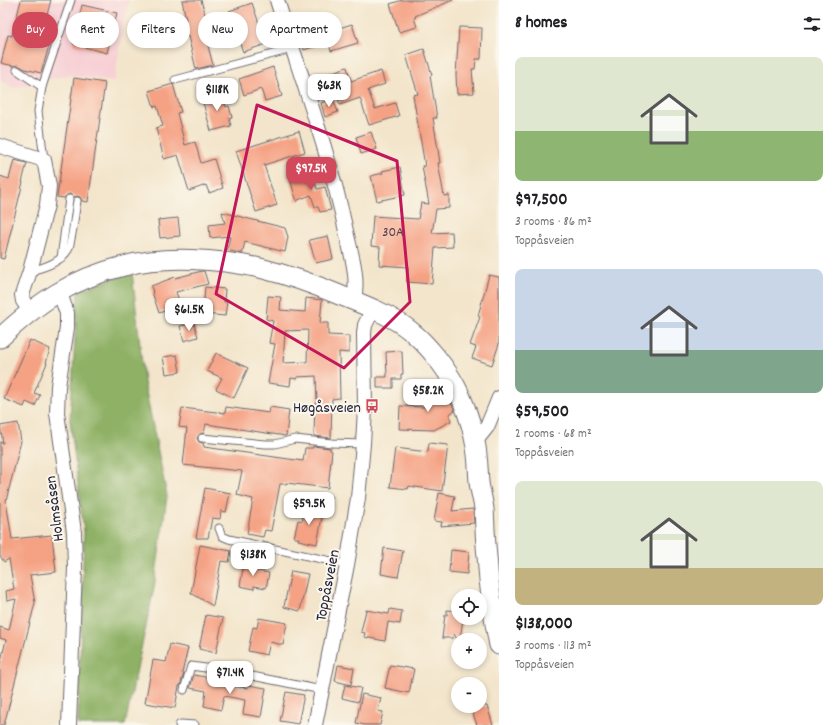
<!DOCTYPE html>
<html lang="en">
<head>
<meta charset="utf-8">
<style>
	body { margin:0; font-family:Dekko,sans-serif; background:#f6f6f6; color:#202124; height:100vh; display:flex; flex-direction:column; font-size:15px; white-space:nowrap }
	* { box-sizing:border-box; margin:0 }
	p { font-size:13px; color:#757577 }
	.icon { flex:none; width:22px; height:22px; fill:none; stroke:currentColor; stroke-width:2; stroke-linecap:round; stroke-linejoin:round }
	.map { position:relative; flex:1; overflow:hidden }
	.side { display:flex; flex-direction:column; background:#fff; width:340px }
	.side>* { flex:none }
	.guide { position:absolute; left:12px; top:12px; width:380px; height:36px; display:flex; gap:8px }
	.controls { position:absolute; left:451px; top:589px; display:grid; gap:8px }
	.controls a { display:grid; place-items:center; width:36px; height:36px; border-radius:50%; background:#fff; box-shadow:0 2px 6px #0003; font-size:20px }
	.price { position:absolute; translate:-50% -34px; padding:0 9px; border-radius:8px; background:#fff; color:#222; font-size:13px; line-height:26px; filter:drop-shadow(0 1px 2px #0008) }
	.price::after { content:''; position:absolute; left:50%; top:24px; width:12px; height:9px; margin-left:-6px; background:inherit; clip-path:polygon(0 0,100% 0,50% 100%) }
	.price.selected { background:#d1495b; color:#fff }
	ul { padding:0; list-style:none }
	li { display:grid; align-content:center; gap:8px; height:212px; padding:0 16px }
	li span { display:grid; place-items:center; height:124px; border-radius:8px; color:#555 }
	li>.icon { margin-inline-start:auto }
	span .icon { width:72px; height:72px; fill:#fffc; stroke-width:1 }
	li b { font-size:17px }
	h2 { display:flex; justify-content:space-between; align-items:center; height:48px; padding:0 16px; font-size:17px }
	.chip { padding:0 14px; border-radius:18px; background:#fff; box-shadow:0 2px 6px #0003; font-size:14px; line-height:36px }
	.chip.selected { background:#d1495b; color:#fff }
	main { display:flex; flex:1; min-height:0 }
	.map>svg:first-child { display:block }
	.built { fill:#f7cfd4 }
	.forest { fill:#8eb165; stroke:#586a50 }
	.building { fill:#f5a284; fill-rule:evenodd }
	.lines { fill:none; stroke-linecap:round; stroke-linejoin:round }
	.lane-casing { stroke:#6b666d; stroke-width:9 }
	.street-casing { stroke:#6b666d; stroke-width:16 }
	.secondary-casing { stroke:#6b666d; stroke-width:21 }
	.lane { stroke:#fff; stroke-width:7 }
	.street { stroke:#fff; stroke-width:14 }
	.secondary { stroke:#fff; stroke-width:19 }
	.marked { fill:none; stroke:#c2185b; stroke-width:3; stroke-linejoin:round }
	.labels { text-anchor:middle; stroke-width:4; stroke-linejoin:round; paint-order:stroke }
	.number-label { font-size:14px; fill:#57424d }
	.poi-label { font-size:16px; fill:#22223b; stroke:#fbf7ec; text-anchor:end }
	.street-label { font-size:16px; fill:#22223b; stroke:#fbf7ec }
</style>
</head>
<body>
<main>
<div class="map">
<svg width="499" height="725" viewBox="0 0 499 725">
	<rect width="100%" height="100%" fill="#fbf7ec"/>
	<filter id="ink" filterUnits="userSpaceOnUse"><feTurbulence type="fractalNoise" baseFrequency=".025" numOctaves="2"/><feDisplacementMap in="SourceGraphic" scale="8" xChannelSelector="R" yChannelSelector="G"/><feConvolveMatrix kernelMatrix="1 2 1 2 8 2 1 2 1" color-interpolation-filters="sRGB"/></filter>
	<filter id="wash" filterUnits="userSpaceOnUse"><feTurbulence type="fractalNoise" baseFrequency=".012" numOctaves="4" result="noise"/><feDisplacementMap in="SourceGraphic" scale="16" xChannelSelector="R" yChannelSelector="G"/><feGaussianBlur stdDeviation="0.9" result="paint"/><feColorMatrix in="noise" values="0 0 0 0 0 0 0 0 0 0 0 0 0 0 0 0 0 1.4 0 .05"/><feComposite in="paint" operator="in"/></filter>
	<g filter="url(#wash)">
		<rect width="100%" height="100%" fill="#f3e5cb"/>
		<polygon class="built" points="5,0 129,0 124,20 114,82 69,75 14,88 0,80 0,13"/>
		<polygon class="forest" points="132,272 144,382 167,496 154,588 125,725 78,725 84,532 70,420 78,291"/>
		<g id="blocks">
			<g class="building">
				<polygon points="21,0 51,0 39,44 49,46 41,73 25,69 18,65 14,66 1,63 8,35 12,36"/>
				<polygon points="182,0 201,0 206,18 201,19 213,65 196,69 188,36 176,39 173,23 186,20"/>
				<polygon points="402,0 453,0 415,16 416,17 414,18 417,27 399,32 390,4"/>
				<polygon points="252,3 266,44 243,52 229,11"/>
				<polygon points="82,5 117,13 107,53 73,44"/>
				<polygon points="352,24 358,43 331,51 328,42 304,50 300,36 326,28 327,30 332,29 333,30"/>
				<polygon points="459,27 482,28 481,59 476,59 475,69 472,69 474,93 457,94 456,75"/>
				<polygon points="424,49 432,75 430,76 437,118 433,118 440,163 438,163 444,196 449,195 449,208 436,209 432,233 452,232 453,247 435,248 432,284 407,282 408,267 379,265 380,247 371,246 373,216 418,219 421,203 429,204 422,166 425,166 413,95 418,94 406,55"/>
				<polygon points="273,67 282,96 265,101 261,89 244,95 239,79"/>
				<polygon points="347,67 351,81 381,71 385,84 368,90 375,109 395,103 399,116 369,125 360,98 340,105 330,73"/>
				<polygon points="74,78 105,83 88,202 82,201 80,197 77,196 74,197 70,194 67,195 64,198 57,197"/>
				<polygon points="173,84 181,112 177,113 185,145 195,142 201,163 214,159 223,188 209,193 206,185 189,191 178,155 164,159 156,128 163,126 157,106 154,107 149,91"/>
				<polygon points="222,93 226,107 229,106 232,117 229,118 231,126 211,131 202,99"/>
				<polygon points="333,99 338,112 325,117 321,103"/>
				<polygon points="299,131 305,152 264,165 277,205 256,212 236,151"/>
				<polygon points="371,132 377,149 361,154 356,137"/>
				<polygon points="14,160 27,163 22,182 23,182 4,259 0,258 0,176 9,179"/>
				<polygon points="400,167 405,195 377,201 371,176 383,173 382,171"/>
				<polygon points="312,172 317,189 325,187 331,210 320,212 318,207 315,207 311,195 298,200 297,202 290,179"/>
				<polygon points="222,212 285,228 288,237 285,252 245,242 242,254 227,250 230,236 210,238 209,225 225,223"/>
				<polygon points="178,218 180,236 160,238 158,220"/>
				<polygon points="328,236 333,259 316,263 309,240"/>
				<polygon points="202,271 204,271 208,284 176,292 183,312 167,318 165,311 159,313 152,292 153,292 151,286 175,277 175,278"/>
				<polygon points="489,275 499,277 499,344 492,365 472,358 476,347 470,345 480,317 478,316"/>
				<polygon points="205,287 225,289 224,302 227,302 225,316 205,314 206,301 204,300"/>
				<path d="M268,296L281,297L280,310L305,312L306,298L322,300L320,323H328V335L349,336V353L339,352L340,398L332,399L331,438L314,436L315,403H317L316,376L297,377V379L291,378L290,386L268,383L275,344L269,343L273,321L266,319ZM308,330L307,362L283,363L285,331Z"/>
				<polygon points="194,323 198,337 184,341 180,326"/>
				<polygon points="30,340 50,349 46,363 47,363 34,393 40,395 35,406 26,402 24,407 4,399"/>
				<polygon points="402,351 403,374 401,374 401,379 393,379 393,388 377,388 377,377 387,377 386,352"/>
				<polygon points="216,353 248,368 234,398 216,389 222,378 207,371"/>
				<polygon points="177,355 180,372 166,374 163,357"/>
				<polygon points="443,388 446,392 455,411 449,414 451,421 434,430 399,429 400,406 426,407 422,398"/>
				<polygon points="226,407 269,413 270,407 289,410 286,436 206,424 204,433 200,434 197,438 199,442 203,443 204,447 303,461 305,448 313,448 313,446 330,448 330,450 332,451 328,488 286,483 286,484 280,484 271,531 265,530 263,537 247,534 253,499 237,495 242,471 183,465 187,428 179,427 182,408 225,413"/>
				<polygon points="18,423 21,441 6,501 12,539 52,535 56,572 30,575 35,603 4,725 0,725 0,665 6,640 0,638 0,627 9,630 16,599 7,601 6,591 14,589 9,559 4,562 0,556 0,442 3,443 0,426"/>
				<polygon points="429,443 448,445 442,491 409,486 408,489 390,487 395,448 428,452"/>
				<polygon points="205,488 230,493 226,512 221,511 220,519 212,518 208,538 196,538"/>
				<polygon points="439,493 455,496 452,511 473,509 474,523 441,526 442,522 434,521"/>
				<polygon points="319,495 332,497 329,510 317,508"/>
				<polygon points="305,508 323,512 317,544 298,540 299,538 294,538 298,520 302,521"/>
				<polygon points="200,545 231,551 229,562 221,561 213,606 191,593"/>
				<polygon points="384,548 403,551 398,577 381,574"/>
				<polygon points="451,550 469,552 467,574 449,572"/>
				<polygon points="244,563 258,566 257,571 269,573 266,588 254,586 254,589 240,586"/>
				<polygon points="291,571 308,574 300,611 284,607"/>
				<polygon points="390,609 402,611 400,624 388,622 385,641 364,637 365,633 361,632 366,610 389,614"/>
				<polygon points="447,610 458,611 458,618 463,618 460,640 458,641 454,634 453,638 442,638 445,615 447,615"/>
				<polygon points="206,615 223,618 216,653 199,649"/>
				<polygon points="259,618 287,623 283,645 270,642 267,655 248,651 253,627 257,628"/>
				<polygon points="170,644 188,648 182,673 184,673 180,686 179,686 175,708 145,703 153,660 166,662"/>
				<polygon points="338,665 354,668 351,685 335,681"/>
				<polygon points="390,665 414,669 409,693 385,688"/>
				<polygon points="194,675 227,681 226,685 248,688 248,685 266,688 261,717 243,714 245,700 224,696 221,710 204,706 206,691 190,688"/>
				<polygon points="345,685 361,688 358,702 342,698"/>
				<polygon points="286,692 304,695 298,724 280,721"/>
				<polygon points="362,694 381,698 378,711 383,712 380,725 365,725 356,723"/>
				<polygon points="474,706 487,706 493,725 477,725 472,711 475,711"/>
			</g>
		</g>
	</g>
	<g filter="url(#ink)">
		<use href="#blocks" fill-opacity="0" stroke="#6b666d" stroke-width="1"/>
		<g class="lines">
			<defs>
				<g id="lane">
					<polyline points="17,70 42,87"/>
					<polyline points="175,80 292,49"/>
					<polyline points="44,160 38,111 42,87 71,0"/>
					<polyline points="61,258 69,199"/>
					<path d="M30,271C43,268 61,262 68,250C72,243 75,211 77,201"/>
					<polyline points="202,438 265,444 275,444 295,439 332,443 363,444"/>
					<polyline points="219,528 222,536 229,539 331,561 347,565"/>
					<polyline points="184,690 191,666 227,671 322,690"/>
					<polyline points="179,725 181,724 195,725"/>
				</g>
				<g id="street">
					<path d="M277,0C301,77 329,152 346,231C351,254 359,276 354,300"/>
					<polyline points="0,146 44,160 49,186 47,205 30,271 22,295 23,301 30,311"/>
					<polyline points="59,291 67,313 67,328 58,386 57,413 74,532 75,568 69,725"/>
					<polyline points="475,442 487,427 499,398"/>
					<polyline points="315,725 347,565 358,498 363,444 365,409 364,333 365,325 373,309"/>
				</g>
				<path id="secondary" d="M0,338C39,302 71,279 124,266C164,255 219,259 260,268C288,275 316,285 342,296C365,305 393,316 412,332C428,345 446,368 456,387C464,402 472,425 475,442C478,455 478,469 479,482C480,491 483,500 484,509C485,524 485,540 487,556C489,586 493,616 499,645"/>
			</defs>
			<use href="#lane" class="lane-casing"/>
			<use href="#street" class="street-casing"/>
			<use href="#secondary" class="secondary-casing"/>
			<use href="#lane" class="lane"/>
			<use href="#street" class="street"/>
			<use href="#secondary" class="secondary"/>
		</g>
	</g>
	<path class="marked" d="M257,105L397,161L410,302L344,368L216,294Z"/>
	<defs>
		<symbol id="bus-bare" viewBox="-9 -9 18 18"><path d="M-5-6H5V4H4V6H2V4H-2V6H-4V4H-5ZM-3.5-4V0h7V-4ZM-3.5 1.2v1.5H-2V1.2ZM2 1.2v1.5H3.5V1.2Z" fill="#d1495b" stroke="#fbf7ec" stroke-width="2.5" paint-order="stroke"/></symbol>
	</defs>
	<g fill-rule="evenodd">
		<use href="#bus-bare" x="362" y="396" width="20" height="20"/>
	</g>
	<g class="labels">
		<g class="number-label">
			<text x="393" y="236">30A</text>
		</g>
		<g class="poi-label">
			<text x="361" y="412">Høgåsveien</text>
		</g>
		<g class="street-label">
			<text transform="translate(53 509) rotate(-97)" y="6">Holmsåsen</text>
			<text transform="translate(326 585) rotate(-79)" y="6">Toppåsveien</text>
		</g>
	</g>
</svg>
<div class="controls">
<a><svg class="icon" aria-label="locate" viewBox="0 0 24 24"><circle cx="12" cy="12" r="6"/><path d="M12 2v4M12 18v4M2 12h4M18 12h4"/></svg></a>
<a>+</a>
<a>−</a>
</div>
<b class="price" style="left:329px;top:108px">$63K</b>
<b class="price" style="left:217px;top:112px">$118K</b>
<b class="price selected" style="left:311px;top:191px">$97.5K</b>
<b class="price" style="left:189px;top:332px">$61.5K</b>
<b class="price" style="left:428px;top:413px">$58.2K</b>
<b class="price" style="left:309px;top:526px">$59.5K</b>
<b class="price" style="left:253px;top:577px">$138K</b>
<b class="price" style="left:230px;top:695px">$71.4K</b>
<div class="guide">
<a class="chip selected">Buy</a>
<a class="chip">Rent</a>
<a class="chip">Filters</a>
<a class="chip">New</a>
<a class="chip">Apartment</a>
</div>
</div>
<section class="side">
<h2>8 homes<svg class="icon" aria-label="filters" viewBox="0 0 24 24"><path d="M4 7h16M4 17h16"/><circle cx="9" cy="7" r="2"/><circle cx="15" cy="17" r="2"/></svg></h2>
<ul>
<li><span style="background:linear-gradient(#dfe7d0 60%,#8fb573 0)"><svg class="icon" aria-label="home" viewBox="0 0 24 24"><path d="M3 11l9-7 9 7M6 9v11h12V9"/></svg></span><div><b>$97,500</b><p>3 rooms · 86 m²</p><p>Toppåsveien</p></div></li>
<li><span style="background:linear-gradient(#c9d6e8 65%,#7fa58c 0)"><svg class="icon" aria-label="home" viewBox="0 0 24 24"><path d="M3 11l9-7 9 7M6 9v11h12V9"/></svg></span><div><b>$59,500</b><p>2 rooms · 68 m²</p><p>Toppåsveien</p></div></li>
<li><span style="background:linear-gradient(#dfe7d0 70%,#c2b280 0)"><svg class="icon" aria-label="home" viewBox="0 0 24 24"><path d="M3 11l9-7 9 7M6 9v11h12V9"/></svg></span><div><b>$138,000</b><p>3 rooms · 113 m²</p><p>Toppåsveien</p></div></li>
</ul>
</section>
</main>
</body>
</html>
